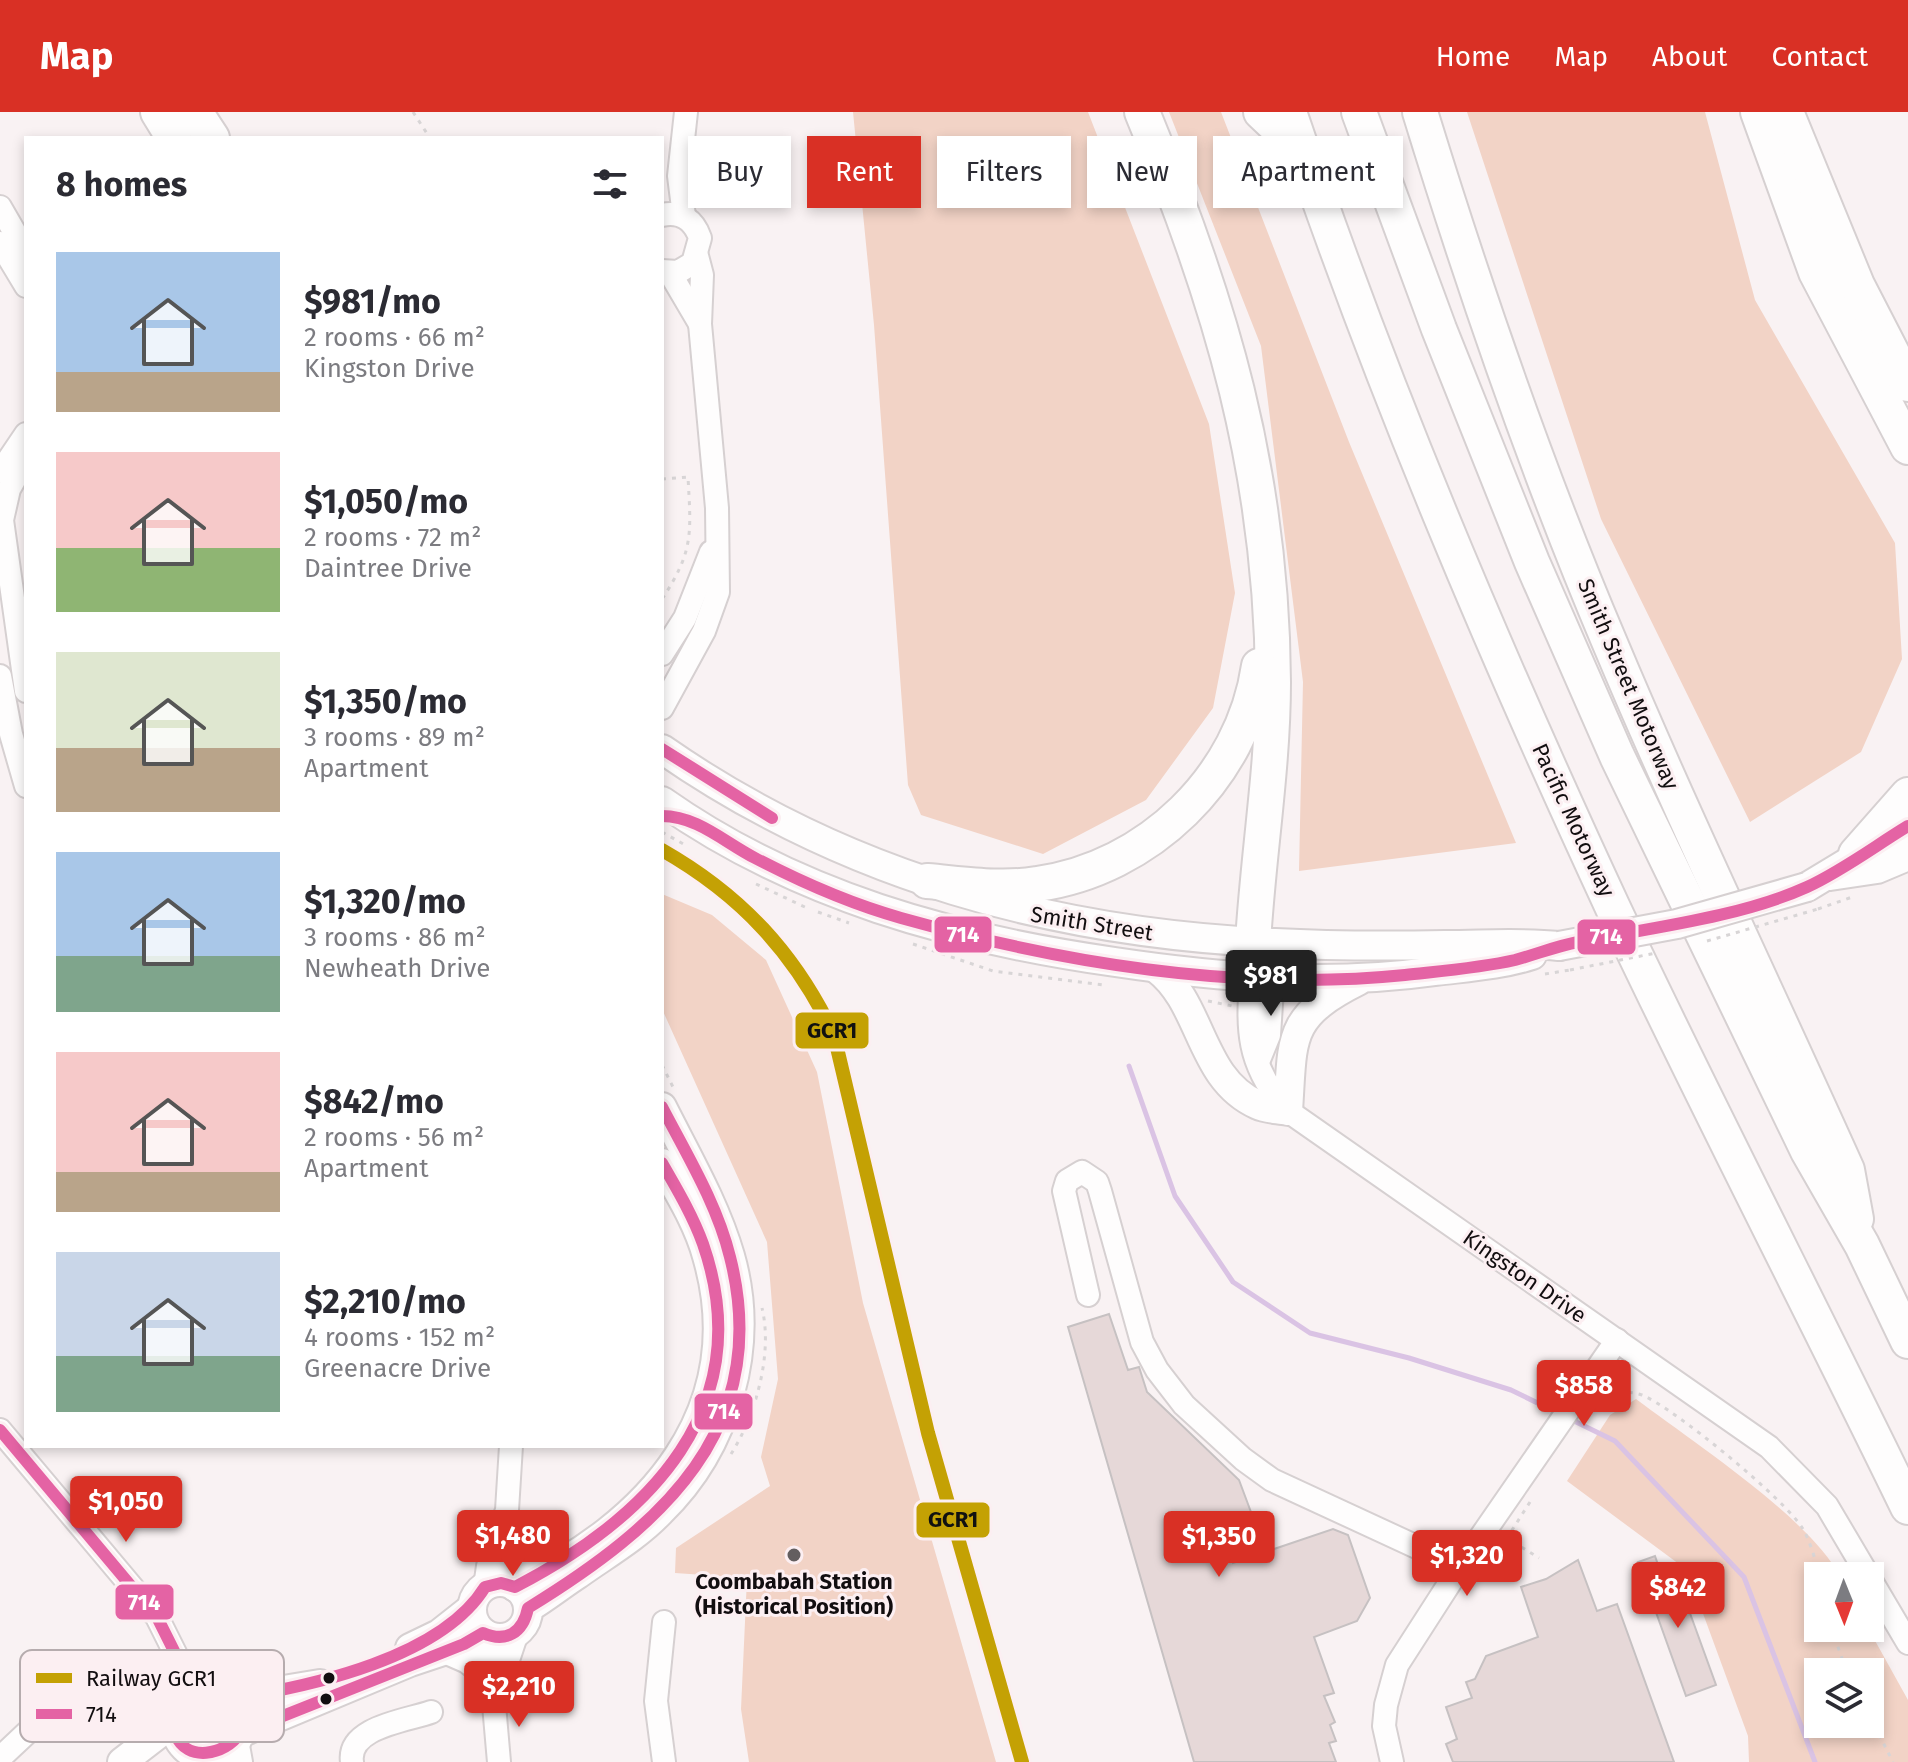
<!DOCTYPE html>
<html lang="en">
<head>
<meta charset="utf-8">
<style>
	body { margin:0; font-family:"Fira Sans",sans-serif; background:#f2f2f3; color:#2b2b33; height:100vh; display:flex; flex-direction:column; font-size:30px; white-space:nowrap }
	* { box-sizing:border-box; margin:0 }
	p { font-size:26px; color:#7c7c81 }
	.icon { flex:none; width:44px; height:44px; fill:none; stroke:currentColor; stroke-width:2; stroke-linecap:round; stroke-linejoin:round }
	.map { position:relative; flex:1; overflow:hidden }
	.sheet { position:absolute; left:24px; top:24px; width:640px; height:1312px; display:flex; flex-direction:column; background:#fff; border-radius:0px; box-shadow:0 4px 12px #0003 }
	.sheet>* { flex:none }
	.guide { position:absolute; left:688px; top:24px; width:760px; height:72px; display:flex; gap:16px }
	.needle { width:52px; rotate:179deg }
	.buttons { position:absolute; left:1804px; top:1450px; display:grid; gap:16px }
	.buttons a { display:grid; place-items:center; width:80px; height:80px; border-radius:0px; background:#fff; box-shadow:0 4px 12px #0003; font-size:40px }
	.price { position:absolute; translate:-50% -68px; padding:0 18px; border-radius:8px; background:#d93025; color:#fff; font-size:26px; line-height:52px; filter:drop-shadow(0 2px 4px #0008) }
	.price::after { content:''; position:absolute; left:50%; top:48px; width:24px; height:18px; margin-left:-12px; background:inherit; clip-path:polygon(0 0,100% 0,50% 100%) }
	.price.current { background:#222; color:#fff }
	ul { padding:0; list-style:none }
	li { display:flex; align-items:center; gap:24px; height:200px; padding:0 32px }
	li span { display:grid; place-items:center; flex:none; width:224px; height:160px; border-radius:0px; color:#555 }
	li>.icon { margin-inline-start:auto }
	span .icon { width:96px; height:96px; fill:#fffc; stroke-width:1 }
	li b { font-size:34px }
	h2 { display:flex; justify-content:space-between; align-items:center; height:96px; padding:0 32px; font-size:34px }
	.pill { padding:0 28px; border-radius:0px; background:#fff; box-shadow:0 4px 12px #0003; font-size:28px; line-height:72px }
	.pill.current { background:#d93025; color:#fff }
	header { display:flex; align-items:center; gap:48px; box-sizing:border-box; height:112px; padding:0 40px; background:#d93025; color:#fff }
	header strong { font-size:38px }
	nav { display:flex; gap:44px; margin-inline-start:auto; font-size:28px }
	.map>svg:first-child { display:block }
	.green { fill:#f2d3c6; fill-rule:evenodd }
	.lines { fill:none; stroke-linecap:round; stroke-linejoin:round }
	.stream { stroke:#dac3e4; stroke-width:5 }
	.building { fill:#e6d8d8; stroke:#c6c1c2; stroke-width:2 }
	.minor-casing { stroke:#d6d0d1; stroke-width:26 }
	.major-casing { stroke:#d6d0d1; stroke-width:32 }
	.highway-casing { stroke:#d6d0d1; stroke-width:38 }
	.path { stroke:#d8d5d6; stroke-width:3; stroke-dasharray:4 6; stroke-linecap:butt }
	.minor { stroke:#fefdfd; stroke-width:22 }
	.major { stroke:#fefdfd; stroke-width:28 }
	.highway { stroke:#fefdfd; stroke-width:34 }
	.major-bridge-casing { stroke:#d6d0d1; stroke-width:32; stroke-linecap:butt }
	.path-bridge { stroke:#d8d5d6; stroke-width:3; stroke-dasharray:4 6; stroke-linecap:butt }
	.major-bridge { stroke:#fefdfd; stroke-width:28 }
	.bus-1-casing { stroke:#fceff2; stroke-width:18 }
	.bus-1 { stroke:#e463a4; stroke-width:12 }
	.rail-1-casing { stroke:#fceff2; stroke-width:20 }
	.rail-1 { stroke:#c4a104; stroke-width:14 }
	.poi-dot { fill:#635e5f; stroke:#fceff2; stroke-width:3 }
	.bus-dot { fill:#120e10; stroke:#fceff2; stroke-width:3 }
	.labels { text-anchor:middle; stroke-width:6; stroke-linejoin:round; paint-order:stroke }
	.street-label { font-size:22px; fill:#120e10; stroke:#fceff2 }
	.poi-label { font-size:22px; font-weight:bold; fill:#120e10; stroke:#fceff2 }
	.key { fill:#fceff2; stroke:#b6acae; stroke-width:2 }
	.key-label { font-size:22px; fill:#120e10 }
	.line-badge { stroke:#fceff2; stroke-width:3 }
	.badge-label { font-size:22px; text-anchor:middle; font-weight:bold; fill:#fff }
	.pale-badge-label { font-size:22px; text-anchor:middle; font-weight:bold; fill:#111 }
</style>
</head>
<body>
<header>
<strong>Map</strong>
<nav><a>Home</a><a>Map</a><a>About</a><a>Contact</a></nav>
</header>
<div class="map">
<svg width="1908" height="1650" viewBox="0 0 1908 1650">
	<rect width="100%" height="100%" fill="#f9f2f3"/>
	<g class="green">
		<polygon points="853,0 1088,0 1209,312 1235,481 1213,596 1146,688 1043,742 921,703 908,673 874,213"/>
		<polygon points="1169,0 1221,0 1349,330 1516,731 1299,759 1303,570 1261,234"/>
		<polygon points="1467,0 1705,0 1755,188 1895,431 1902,547 1861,640 1750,710 1601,407"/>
		<polygon points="662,782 712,803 766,848 817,960 863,1191 996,1650 749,1650 741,1597 747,1466 675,1461 676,1436 770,1374 761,1345 778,1267 767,1130 662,897"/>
		<path d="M1636,1287C1693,1330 1808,1405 1840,1464H1818V1516H1868L1908,1588V1650H1749L1748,1624L1687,1458L1567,1369L1610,1303ZM1818,1560H1870V1612H1818Z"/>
	</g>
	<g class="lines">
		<g class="stream">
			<polyline points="1129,954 1175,1084 1233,1170 1310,1221 1409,1246 1511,1278 1558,1301"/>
			<polyline points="1570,1307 1615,1329 1744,1465 1815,1650"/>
		</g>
	</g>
	<g class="building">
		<polygon points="1109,1202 1128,1258 1139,1255 1147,1280 1239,1368 1255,1411 1223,1423 1233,1451 1333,1417 1348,1423 1370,1486 1357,1509 1314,1525 1334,1581 1324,1584 1335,1610 1330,1613 1336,1629 1329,1631 1336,1650 1194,1650 1068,1215"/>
		<polygon points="1655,1444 1666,1476 1679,1471 1716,1573 1686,1584 1638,1450"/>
		<polygon points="1578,1448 1597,1499 1617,1492 1674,1650 1453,1650 1446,1632 1457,1627 1446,1595 1472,1586 1466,1570 1475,1567 1486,1544 1538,1525 1521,1475 1546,1467"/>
	</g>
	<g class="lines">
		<defs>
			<g id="minor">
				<polyline points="0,95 26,140"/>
				<path d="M662,103C681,99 694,108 700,126L693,151L678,160L662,159"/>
				<polyline points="684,104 679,64 686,0"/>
				<polyline points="0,131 26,174"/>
				<polyline points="670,161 700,212"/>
				<polyline points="26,347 9,377 2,408 26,579"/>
				<polyline points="1,359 26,322"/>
				<polyline points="662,542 685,506 711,440"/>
				<polyline points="0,564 11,622 26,674"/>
				<polyline points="662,596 704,519 718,480 717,396 700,212 702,163 697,144"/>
				<path d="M1253,830C1251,899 1236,942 1288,999L1769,1335L1827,1394L1908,1531"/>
				<polyline points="1258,950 1269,923 1275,831"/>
				<polyline points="1088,1183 1064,1079 1067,1069 1082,1060 1097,1070 1100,1079 1142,1230 1157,1258 1184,1293 1243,1347 1272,1368 1460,1455"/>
				<polyline points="0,1318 157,1505 195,1581"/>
				<polyline points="510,1472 510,1419"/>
				<polyline points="485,1475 488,1454 507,1398 511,1334"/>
				<polyline points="664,1510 656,1589 664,1650"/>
				<polyline points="488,1524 499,1650"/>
				<polyline points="497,1581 517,1521"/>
				<polyline points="237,1628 241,1650"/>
				<polyline points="207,1645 213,1650"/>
				<polyline points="0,1646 33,1615 60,1600"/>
				<path d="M352,1650C347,1615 406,1609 431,1600"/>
				<polyline points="1392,1650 1384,1614 1386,1593 1397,1553 1460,1455 1617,1228"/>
			</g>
			<g id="major">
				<path d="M662,637C846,765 1053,821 1275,831C1331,834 1388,834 1445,833C1483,833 1520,830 1559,834"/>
				<path d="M662,689C797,784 953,827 1115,850C1222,866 1329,874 1436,859C1468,855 1501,853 1532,843"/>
				<polyline points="1830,764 1877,757 1908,744"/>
				<polyline points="1807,775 1908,714"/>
				<path d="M1157,857C1203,892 1199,967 1258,993C1266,997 1279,997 1288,999C1293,926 1286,905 1358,869"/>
				<polyline points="510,1426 529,1446 551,1456"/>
				<circle cx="500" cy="1498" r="28"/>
				<path d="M515,1475C648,1415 752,1299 707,1144C698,1111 679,1081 662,1051"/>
				<path d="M528,1496C545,1486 561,1473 578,1462C606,1442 636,1425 660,1400C727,1335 756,1234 730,1144C715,1092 686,1043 662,995"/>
				<polyline points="410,1536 439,1522 472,1496"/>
				<polyline points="445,1537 468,1547 492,1566"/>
				<circle cx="208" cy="1612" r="33"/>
				<polyline points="230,1587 320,1572"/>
				<polyline points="240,1621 410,1550 464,1532 483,1521"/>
				<polyline points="122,1650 174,1610"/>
			</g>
			<g id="highway">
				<polyline points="158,0 174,26"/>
				<polyline points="195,0 212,26"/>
				<path d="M1142,0C1221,190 1272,362 1273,570C1273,657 1258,743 1253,830"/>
				<polyline points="1261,0 1299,36"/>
				<path d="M1289,0C1380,271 1493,537 1613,796C1708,997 1811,1195 1908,1395"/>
				<polyline points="1359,0 1439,217 1532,450 1617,644 1808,1039 1862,1133 1908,1229"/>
				<path d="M1420,0C1475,179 1536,357 1609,529C1684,708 1768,882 1847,1058L1856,1107"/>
				<polyline points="1758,0 1816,160 1908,335"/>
				<polyline points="1786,0 1857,173 1908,272"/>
				<polyline points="1856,742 1908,683"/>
				<path d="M927,769C964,772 1001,778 1037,772C1148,757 1243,665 1259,554"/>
			</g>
		</defs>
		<use href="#minor" class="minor-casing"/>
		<use href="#major" class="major-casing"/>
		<use href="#highway" class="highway-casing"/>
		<g class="path">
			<polyline points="413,0 430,26"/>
			<path d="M662,367L688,365C691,421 694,439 662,487"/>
			<polyline points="662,720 687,734"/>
			<polyline points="756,772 807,796"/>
			<polyline points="1818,797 1855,784"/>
			<polyline points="818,800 849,811"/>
			<polyline points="913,832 993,859 1104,873"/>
			<polyline points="1545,862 1570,858"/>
			<polyline points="1208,889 1232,894"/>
			<polyline points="662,953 673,975"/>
			<path d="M1600,1288C1612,1281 1628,1278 1642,1283C1674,1296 1786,1388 1803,1417C1811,1431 1815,1449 1821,1464"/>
			<path d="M731,1342C756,1303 773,1241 762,1196"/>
			<polyline points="1530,1390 1507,1426 1539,1446"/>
			<polyline points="1831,1516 1847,1560"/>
			<polyline points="514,1600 517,1600 517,1586"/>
			<polyline points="1870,1605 1893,1650"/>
		</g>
		<use href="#minor" class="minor"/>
		<use href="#major" class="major"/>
		<use href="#highway" class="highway"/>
		<defs>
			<polyline id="major-bridge" points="1559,834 1677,812 1807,775"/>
		</defs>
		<use href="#major-bridge" class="major-bridge-casing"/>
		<g class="path-bridge">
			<polyline points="1707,829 1818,797"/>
			<polyline points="1570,858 1656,841"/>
		</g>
		<use href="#major-bridge" class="major-bridge"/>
		<defs>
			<g id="bus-1">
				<polyline points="662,637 772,706"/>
				<path d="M662,704C697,704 724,730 755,746C801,770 851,792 901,806C1062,851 1237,880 1405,863C1441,859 1480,856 1515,848C1537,842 1557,834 1578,830C1650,816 1741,805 1807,775C1842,759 1875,734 1908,714"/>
				<path d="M662,995C687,1043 717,1092 730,1145C774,1317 660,1415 528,1496C523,1521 506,1531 483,1521L464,1532L240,1621C225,1644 186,1650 176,1623C174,1614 178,1601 180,1592C215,1566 211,1590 235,1586C313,1574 442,1545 485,1475L501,1471L515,1475C648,1406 760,1296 703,1132C693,1104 677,1077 662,1051"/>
				<polyline points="0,1318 157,1505 195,1581"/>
			</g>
		</defs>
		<use href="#bus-1" class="bus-1-casing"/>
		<use href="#bus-1" class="bus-1"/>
		<defs>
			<path id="rail-1" d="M662,738C741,783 795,841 834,923L928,1321L1022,1650"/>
		</defs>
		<use href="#rail-1" class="rail-1-casing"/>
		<use href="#rail-1" class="rail-1"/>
	</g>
	<circle class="poi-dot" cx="794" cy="1443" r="8"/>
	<g class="bus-dot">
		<circle cx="329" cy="1566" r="7"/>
		<circle cx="326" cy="1587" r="7"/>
	</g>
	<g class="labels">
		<g class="street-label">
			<text transform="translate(1629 572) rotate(67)" y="8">Smith Street Motorway</text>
			<text transform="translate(1574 708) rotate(65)" y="8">Pacific Motorway</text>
			<text transform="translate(1092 811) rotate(9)" y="8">Smith Street</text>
			<text transform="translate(1525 1164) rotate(35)" y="8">Kingston Drive</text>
		</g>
		<g class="poi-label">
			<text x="794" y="1477">Coombabah Station<tspan x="794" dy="25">(Historical Position)</tspan></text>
		</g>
	</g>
	<rect x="20" y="1538" width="264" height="92" rx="12" class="key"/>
	<rect x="36" y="1561" width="36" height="10" fill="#c4a104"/>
	<rect x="36" y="1597" width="36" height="10" fill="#e463a4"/>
	<g class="key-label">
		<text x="86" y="1574">Railway GCR1</text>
		<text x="86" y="1610">714</text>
	</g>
	<g class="line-badge">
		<rect x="933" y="803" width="60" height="39" rx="8" fill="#e463a4"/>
		<rect x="1576" y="806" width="61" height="38" rx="8" fill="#e463a4"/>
		<rect x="794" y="899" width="76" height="39" rx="8" fill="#c4a104"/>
		<rect x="693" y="1280" width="61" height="39" rx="8" fill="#e463a4"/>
		<rect x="915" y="1389" width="76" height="38" rx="8" fill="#c4a104"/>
		<rect x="114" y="1471" width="61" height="38" rx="8" fill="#e463a4"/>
	</g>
	<g class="badge-label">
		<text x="963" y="830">714</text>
		<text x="1606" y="832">714</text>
		<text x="724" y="1307">714</text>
		<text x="144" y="1498">714</text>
	</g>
	<g class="pale-badge-label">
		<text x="832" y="926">GCR1</text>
		<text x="953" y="1415">GCR1</text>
	</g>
</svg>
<div class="buttons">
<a><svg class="needle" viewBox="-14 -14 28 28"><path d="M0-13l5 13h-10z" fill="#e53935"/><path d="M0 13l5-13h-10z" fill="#7c7c81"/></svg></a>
<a><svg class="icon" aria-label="layers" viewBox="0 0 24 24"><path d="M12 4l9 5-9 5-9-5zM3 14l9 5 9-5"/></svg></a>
</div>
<b class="price current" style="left:1271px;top:906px">$981</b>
<b class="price" style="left:1584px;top:1316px">$858</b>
<b class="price" style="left:126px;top:1432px">$1,050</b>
<b class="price" style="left:513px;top:1466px">$1,480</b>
<b class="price" style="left:1219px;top:1467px">$1,350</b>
<b class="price" style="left:1467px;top:1486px">$1,320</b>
<b class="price" style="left:1678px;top:1518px">$842</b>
<b class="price" style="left:519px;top:1617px">$2,210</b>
<div class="guide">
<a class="pill">Buy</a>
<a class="pill current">Rent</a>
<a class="pill">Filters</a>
<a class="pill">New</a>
<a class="pill">Apartment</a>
</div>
<section class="sheet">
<h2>8 homes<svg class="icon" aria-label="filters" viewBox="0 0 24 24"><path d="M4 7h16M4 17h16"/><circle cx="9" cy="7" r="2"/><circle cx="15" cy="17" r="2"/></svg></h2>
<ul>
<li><span style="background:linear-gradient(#a9c7e8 75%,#b9a48a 0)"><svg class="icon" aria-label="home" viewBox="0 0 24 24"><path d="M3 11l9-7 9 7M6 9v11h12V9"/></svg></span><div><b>$981/mo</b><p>2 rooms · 66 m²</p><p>Kingston Drive</p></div></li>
<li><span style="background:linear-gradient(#f6c9c9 60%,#8fb573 0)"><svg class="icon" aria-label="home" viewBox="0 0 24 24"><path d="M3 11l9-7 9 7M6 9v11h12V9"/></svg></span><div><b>$1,050/mo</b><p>2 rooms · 72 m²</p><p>Daintree Drive</p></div></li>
<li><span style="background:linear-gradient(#dfe7d0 60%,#b9a48a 0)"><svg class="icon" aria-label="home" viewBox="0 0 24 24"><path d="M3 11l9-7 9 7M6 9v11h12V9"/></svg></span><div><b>$1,350/mo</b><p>3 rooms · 89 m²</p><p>Apartment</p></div></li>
<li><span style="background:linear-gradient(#a9c7e8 65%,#7fa58c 0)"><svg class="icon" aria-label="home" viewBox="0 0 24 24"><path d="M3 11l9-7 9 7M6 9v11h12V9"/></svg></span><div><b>$1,320/mo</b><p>3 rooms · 86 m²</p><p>Newheath Drive</p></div></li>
<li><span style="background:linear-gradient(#f6c9c9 75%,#b9a48a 0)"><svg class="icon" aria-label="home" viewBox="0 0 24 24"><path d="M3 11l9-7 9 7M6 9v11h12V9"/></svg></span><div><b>$842/mo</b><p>2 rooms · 56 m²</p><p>Apartment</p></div></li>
<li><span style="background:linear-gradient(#c9d6e8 65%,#7fa58c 0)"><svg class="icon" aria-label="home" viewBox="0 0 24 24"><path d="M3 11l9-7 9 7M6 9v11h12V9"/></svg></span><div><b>$2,210/mo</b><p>4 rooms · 152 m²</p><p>Greenacre Drive</p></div></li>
</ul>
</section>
</div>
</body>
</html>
